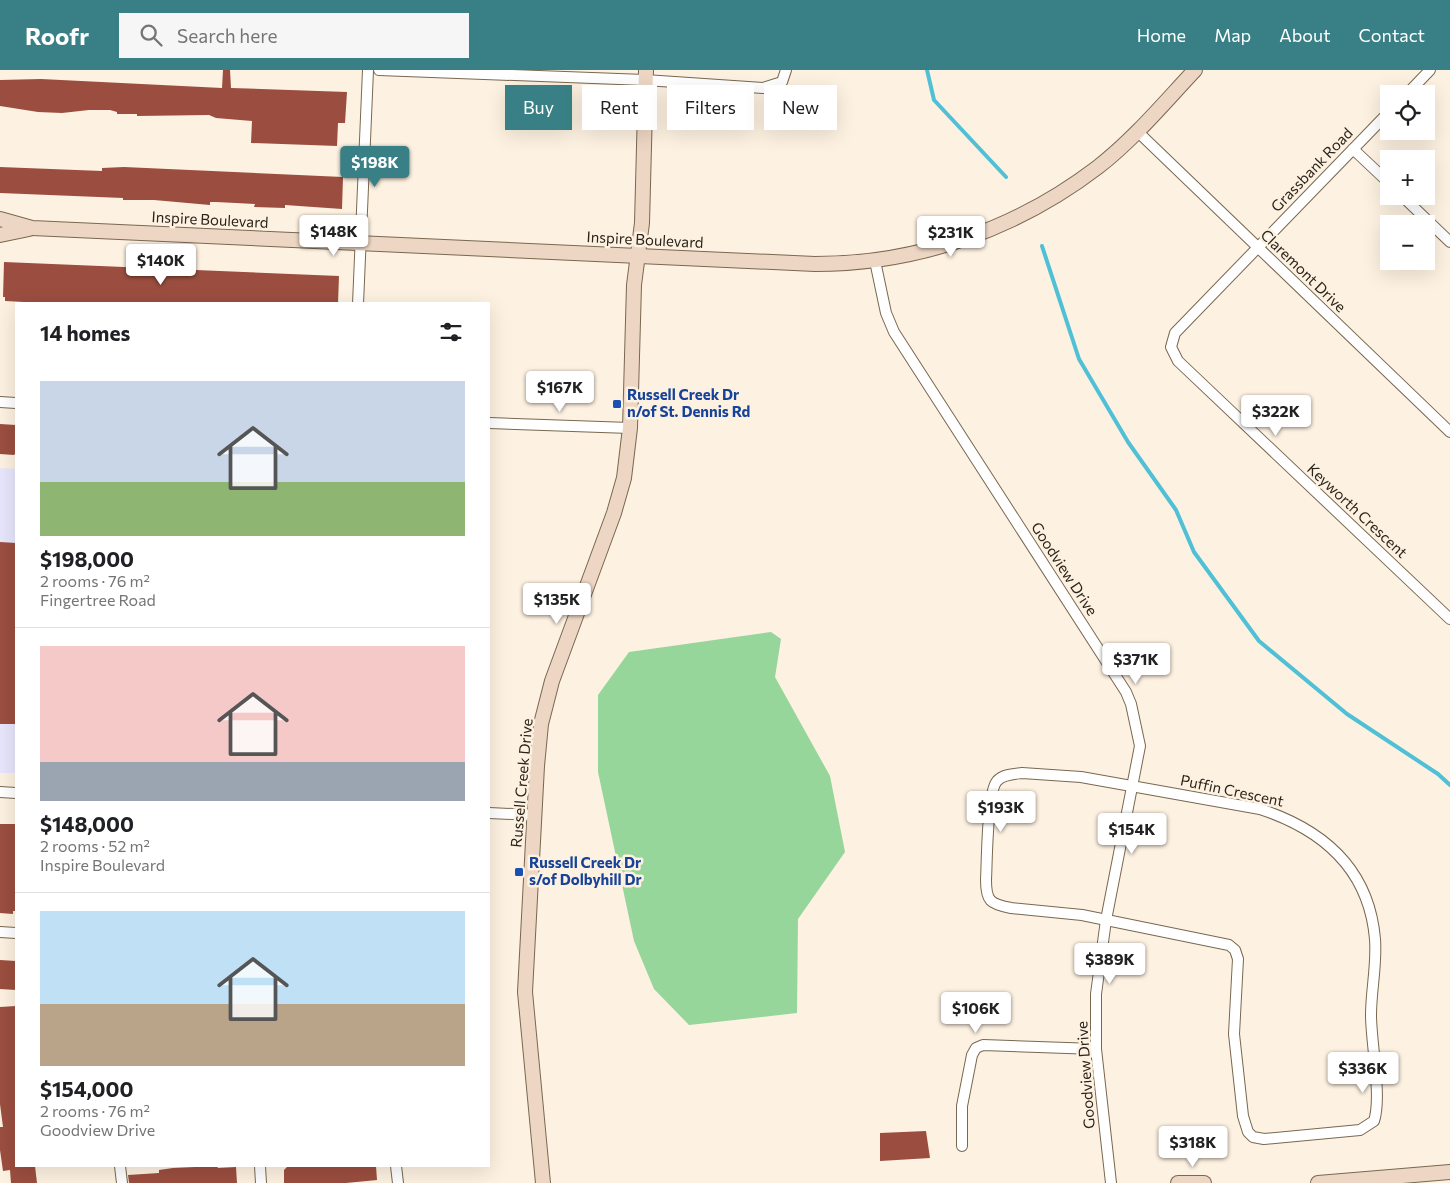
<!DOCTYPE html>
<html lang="en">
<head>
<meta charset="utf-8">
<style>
	body { margin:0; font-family:Commissioner,sans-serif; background:#f6f6f6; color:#202124; height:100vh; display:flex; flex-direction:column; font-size:19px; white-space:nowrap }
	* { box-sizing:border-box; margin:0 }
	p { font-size:16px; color:#757577 }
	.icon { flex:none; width:28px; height:28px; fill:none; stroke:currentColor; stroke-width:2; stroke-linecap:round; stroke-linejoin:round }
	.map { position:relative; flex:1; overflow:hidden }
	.panel { position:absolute; left:15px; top:232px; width:475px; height:865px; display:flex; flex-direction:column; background:#fff; border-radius:0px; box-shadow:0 5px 20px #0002 }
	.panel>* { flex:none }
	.top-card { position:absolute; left:505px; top:15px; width:475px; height:45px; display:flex; gap:10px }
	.controls { position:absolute; left:1380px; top:15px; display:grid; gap:10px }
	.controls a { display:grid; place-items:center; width:55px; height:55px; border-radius:0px; background:#fff; box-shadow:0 5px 20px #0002; font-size:25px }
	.price { position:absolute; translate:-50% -42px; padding:0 11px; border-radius:5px; background:#fff; color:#222; font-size:16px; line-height:32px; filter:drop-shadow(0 1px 2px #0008) }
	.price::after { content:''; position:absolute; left:50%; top:30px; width:15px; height:11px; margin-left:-8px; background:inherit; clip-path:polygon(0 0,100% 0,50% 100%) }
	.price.selected { background:#388085; color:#fff }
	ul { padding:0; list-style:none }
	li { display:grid; align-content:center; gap:10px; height:265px; padding:0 25px }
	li+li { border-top:1px solid #e0e0e0 }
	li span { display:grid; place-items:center; height:155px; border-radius:0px; color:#555 }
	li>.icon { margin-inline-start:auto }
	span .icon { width:90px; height:90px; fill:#fffc; stroke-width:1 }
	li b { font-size:21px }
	h2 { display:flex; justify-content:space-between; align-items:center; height:60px; padding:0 25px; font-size:21px }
	.tag { padding:0 18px; border-radius:0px; background:#fff; box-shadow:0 5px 20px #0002; font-size:18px; line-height:45px }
	.tag.selected { background:#388085; color:#fff }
	header { display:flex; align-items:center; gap:30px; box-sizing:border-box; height:70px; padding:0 25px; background:#388085; color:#fff }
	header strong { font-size:24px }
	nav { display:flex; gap:28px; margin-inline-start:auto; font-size:18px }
	.search { width:350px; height:45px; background:#f6f6f6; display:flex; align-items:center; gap:12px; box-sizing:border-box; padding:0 18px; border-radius:0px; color:#757577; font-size:19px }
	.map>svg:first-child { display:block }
	.education { fill:#e8e6fc }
	.forest { fill:#96d69a }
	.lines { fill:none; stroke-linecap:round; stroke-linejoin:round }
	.stream { stroke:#4fc0d6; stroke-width:4 }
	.building { fill:#9b4e3f }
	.street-casing { stroke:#796851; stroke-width:12 }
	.secondary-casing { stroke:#796851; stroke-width:16 }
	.street { stroke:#fff; stroke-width:10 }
	.secondary { stroke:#edd6c3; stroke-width:14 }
	.transit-dot { fill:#1a4fb4; stroke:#fdf1e1; stroke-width:2 }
	.labels { text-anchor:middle; stroke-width:5; stroke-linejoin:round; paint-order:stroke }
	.street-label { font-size:15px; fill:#2b241a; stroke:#fdf1e1 }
	.transit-label { font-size:15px; font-weight:bold; fill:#164399; stroke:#fdf1e1; text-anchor:start }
</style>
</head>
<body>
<header>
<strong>Roofr</strong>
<div class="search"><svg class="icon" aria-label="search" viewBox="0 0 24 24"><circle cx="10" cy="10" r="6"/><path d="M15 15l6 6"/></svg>Search here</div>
<nav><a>Home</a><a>Map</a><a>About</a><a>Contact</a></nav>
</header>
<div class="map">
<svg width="1450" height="1113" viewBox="0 0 1450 1113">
	<rect width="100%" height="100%" fill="#fdf1e1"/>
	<polygon class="education" points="0,398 16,399 16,703 0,703"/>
	<polygon class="forest" points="771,562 781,569 775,607 830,706 845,782 798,849 797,943 689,955 654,919 634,871 598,702 598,625 629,582"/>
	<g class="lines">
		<g class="stream">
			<polyline points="927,0 934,30 1006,107"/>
			<polyline points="1042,176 1079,289 1128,372 1176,440 1194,482 1259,571 1347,644 1438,704 1450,715"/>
		</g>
	</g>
	<g class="building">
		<polygon points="223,0 230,0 231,18 347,22 345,53 338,53 337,76 251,73 252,51 216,48 209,45 137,46 137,44 117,44 117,42 110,40 89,40 62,43 38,42 0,36 0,10 41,9 222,18"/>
		<polygon points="0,97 102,101 102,98 124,97 343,107 342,139 285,135 285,138 254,137 255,134 216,132 210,132 210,135 154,130 123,130 123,128 0,123"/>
		<polygon points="4,192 339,206 338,234 61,234 5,231 5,227 3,227"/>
		<polygon points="0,354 16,355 16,383 14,385 0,384"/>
		<polygon points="0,472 16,473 16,654 0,654"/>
		<polygon points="0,754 16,754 16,841 13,841 13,844 0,843"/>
		<polygon points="0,890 16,891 16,920 0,919"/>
		<polygon points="16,936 16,1096 35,1096 37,1113 11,1113 10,1100 3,1101 0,1080 0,1057 3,1057 0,1034 0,937"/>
		<polygon points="926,1061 930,1088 880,1091 880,1063"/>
		<polygon points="217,1096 218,1098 236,1097 237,1113 129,1113 128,1105 159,1103 159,1100 173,1098"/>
		<polygon points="288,1096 376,1096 377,1110 346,1113 284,1113 284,1100"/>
	</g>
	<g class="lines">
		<defs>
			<g id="street">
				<polyline points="379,0 645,10 763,18 782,12 786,0"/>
				<polyline points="1407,24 1430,0"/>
				<polyline points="1389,42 1175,263 1171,277 1178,291 1450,549"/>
				<polyline points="1137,61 1450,362"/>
				<polyline points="1353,79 1389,113"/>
				<polyline points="1402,126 1450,172"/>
				<polyline points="875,191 886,243 894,262 1126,622 1131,634 1140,676 1106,850 1096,924 1096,979 1111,1113"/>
				<polyline points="358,234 368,0"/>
				<polyline points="0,332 16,333"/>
				<polyline points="489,353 630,358"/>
				<path d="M1022,703L1081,707L1260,739C1324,760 1369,799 1375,869C1377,895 1371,920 1371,945C1371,973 1382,1027 1374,1051L1360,1060L1264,1069L1253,1067L1248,1062L1243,1046L1234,964L1238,889L1235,880L1229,875L1082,845L1011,838C990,834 986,831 986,810C987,792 987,722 997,711C1003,704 1014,704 1022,703Z"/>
				<polyline points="0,722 16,723"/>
				<polyline points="489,743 534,745"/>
				<polyline points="0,862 16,863"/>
				<polyline points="962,1076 962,1036 972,985 976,978 983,975 1096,979"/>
				<polyline points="120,1096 122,1113"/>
				<polyline points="260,1096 261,1113"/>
				<polyline points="396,1096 398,1113"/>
			</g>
			<g id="secondary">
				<path d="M0,149L32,158L815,194C918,194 1017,159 1098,97C1134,69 1164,33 1195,0"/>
				<polyline points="0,165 29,159"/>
				<polyline points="543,1113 525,922 537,696 541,654 552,611 614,443 624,408 630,358 634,215 642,153 646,0"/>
				<polyline points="1178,1113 1204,1113"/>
				<polyline points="1318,1113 1450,1102"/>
			</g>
		</defs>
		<use href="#street" class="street-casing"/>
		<use href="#secondary" class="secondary-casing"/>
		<use href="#street" class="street"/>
		<use href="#secondary" class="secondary"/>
	</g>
	<g class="transit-dot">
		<rect x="612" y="329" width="10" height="10" rx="2.5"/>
		<rect x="514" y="797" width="10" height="10" rx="2.5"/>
	</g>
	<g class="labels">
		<g class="street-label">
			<text transform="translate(1312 100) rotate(-46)" y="5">Grassbank Road</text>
			<text transform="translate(210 150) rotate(3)" y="5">Inspire Boulevard</text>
			<text transform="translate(645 170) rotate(3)" y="5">Inspire Boulevard</text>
			<text transform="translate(1303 201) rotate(44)" y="5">Claremont Drive</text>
			<text transform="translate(1357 441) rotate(43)" y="5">Keyworth Crescent</text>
			<text transform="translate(1064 499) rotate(57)" y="5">Goodview Drive</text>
			<text transform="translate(522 713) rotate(-85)" y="5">Russell Creek Drive</text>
			<text transform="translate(1232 721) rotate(12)" y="5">Puffin Crescent</text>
			<text transform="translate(1086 1005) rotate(-94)" y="5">Goodview Drive</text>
		</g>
		<g class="transit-label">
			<text x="627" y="330">Russell Creek Dr<tspan x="627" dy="17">n/of St. Dennis Rd</tspan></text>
			<text x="529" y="798">Russell Creek Dr<tspan x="529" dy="17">s/of Dolbyhill Dr</tspan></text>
		</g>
	</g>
</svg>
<div class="controls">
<a><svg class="icon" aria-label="locate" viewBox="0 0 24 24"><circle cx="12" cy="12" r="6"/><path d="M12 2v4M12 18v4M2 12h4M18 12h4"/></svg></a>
<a>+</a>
<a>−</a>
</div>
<b class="price selected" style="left:375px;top:118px">$198K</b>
<b class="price" style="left:334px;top:187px">$148K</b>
<b class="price" style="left:951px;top:188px">$231K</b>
<b class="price" style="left:161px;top:216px">$140K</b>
<b class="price" style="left:560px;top:343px">$167K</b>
<b class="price" style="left:1276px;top:367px">$322K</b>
<b class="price" style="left:557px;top:555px">$135K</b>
<b class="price" style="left:1136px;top:615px">$371K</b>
<b class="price" style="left:1001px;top:763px">$193K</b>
<b class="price" style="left:1132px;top:785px">$154K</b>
<b class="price" style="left:1110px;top:915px">$389K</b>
<b class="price" style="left:976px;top:964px">$106K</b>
<b class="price" style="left:1363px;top:1024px">$336K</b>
<b class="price" style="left:1193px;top:1098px">$318K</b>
<div class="top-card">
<a class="tag selected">Buy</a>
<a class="tag">Rent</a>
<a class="tag">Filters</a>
<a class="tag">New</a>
</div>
<section class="panel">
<h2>14 homes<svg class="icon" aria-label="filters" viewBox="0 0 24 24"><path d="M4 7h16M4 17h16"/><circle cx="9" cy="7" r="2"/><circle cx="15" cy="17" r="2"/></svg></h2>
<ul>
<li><span style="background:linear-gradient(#c9d6e8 65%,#8fb573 0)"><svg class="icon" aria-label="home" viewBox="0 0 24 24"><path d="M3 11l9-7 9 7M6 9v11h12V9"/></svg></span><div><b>$198,000</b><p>2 rooms · 76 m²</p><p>Fingertree Road</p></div></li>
<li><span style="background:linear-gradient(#f6c9c9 75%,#9aa5b1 0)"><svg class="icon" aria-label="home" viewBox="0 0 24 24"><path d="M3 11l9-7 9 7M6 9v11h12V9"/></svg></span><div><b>$148,000</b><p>2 rooms · 52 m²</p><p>Inspire Boulevard</p></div></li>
<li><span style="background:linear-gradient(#bfe0f5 60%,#b9a48a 0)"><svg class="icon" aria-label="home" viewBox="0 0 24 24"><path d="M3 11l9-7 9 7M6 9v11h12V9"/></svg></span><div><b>$154,000</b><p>2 rooms · 76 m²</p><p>Goodview Drive</p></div></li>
</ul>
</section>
</div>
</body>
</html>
